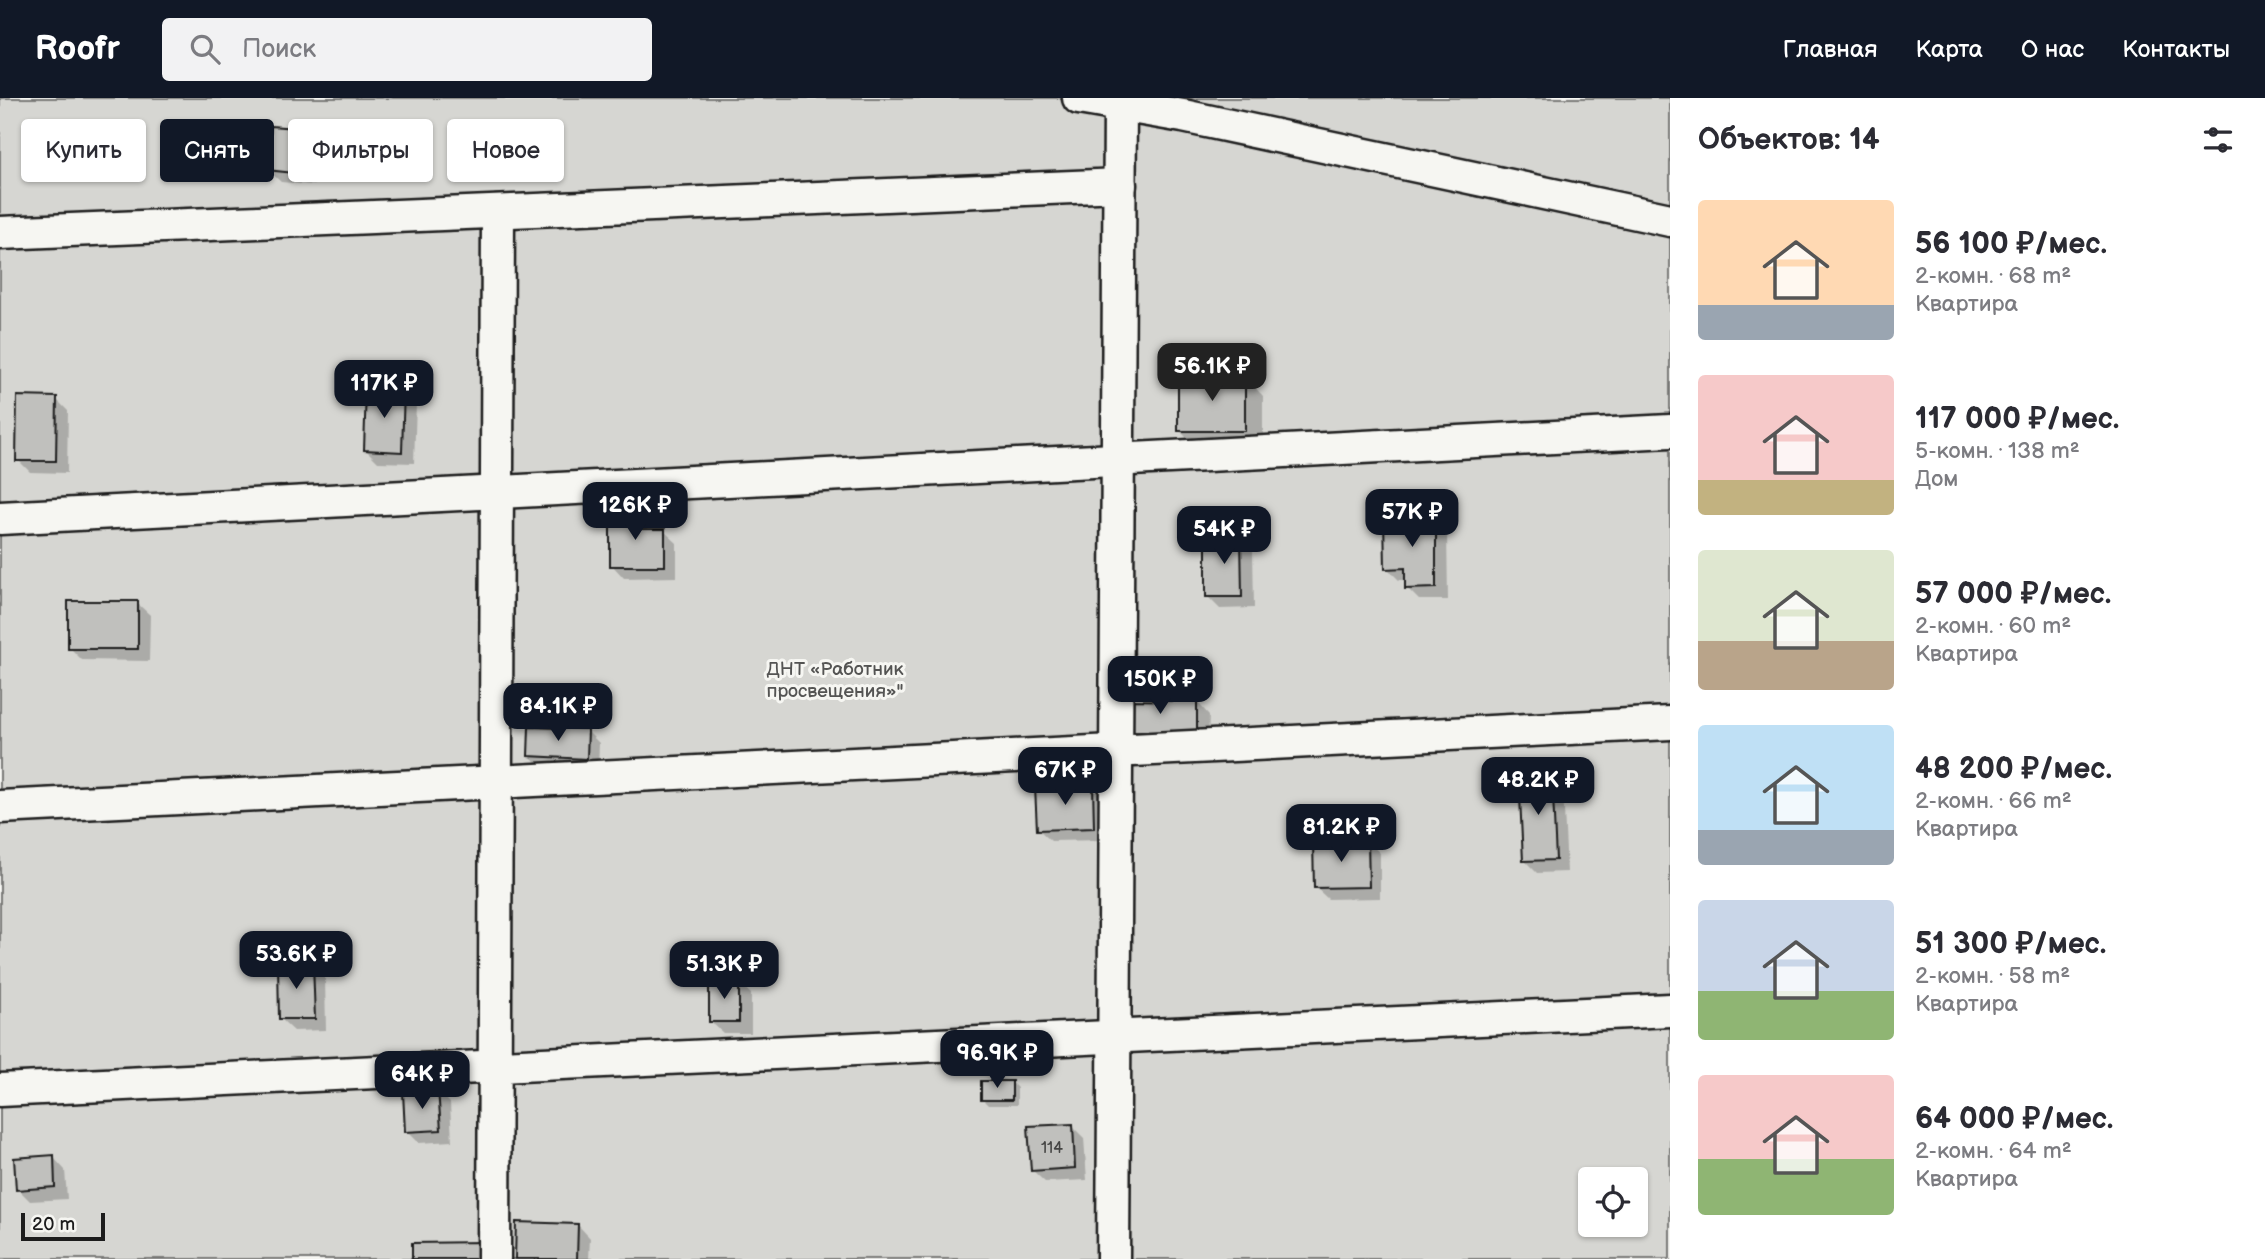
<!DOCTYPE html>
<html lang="ru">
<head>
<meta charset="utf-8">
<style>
	body { margin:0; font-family:"Balsamiq Sans",sans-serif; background:#f2f2f3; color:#2b2b33; height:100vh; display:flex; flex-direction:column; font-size:26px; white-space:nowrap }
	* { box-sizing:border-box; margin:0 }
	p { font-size:23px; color:#7c7c81 }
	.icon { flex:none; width:38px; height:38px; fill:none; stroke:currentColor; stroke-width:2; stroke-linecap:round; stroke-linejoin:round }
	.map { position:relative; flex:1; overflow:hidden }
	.panel { display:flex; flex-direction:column; background:#fff; width:595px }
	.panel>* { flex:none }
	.banner { position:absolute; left:21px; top:21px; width:665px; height:63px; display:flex; gap:14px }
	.fabs { position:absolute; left:1578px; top:1069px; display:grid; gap:14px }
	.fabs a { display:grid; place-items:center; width:70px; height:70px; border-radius:7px; background:#fff; box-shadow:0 2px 5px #0004; font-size:35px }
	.scale { position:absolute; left:21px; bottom:18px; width:84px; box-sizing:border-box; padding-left:7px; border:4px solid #1c1c1c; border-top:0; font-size:19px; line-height:24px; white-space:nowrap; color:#1c1c1c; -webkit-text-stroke:5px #f6f6f2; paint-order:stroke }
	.price { position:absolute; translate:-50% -60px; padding:0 16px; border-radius:14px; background:#111827; color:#fff; font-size:23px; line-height:46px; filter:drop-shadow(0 2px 4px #0008) }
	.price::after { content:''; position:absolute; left:50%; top:42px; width:21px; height:16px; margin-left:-10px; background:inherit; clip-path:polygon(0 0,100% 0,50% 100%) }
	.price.selected { background:#222; color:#fff }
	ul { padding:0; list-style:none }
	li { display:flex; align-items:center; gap:21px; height:175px; padding:0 28px }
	li span { display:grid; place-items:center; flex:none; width:196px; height:140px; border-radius:7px; color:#555 }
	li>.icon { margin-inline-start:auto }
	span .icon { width:84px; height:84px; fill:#fffc; stroke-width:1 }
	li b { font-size:30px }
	h2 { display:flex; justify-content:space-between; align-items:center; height:84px; padding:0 28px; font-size:30px }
	.pill { padding:0 24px; border-radius:7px; background:#fff; box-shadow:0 2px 5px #0004; font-size:24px; line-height:63px }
	.pill.selected { background:#111827; color:#fff }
	header { display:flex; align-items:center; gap:42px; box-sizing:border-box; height:98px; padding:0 35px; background:#111827; color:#fff }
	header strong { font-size:33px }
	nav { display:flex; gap:38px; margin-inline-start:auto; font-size:24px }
	.search { width:490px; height:63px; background:#f2f2f3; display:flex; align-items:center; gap:18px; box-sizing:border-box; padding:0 24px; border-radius:7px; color:#7c7c81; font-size:26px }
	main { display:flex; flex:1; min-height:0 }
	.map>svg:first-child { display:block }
	.green { fill:#d6d6d2; stroke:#797977; stroke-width:2; fill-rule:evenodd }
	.shadow { fill:#0003 }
	.building { fill:#c0c0bd; stroke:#1c1c1c; stroke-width:2 }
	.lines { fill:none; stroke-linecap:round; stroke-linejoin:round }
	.minor-casing { stroke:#1c1c1c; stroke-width:37 }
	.minor { stroke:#f6f6f2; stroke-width:32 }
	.labels { text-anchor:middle; stroke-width:6; stroke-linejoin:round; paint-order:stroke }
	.number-label { font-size:16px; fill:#454544 }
	.park-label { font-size:19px; fill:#545453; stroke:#f6f6f2 }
</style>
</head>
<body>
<header>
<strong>Roofr</strong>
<div class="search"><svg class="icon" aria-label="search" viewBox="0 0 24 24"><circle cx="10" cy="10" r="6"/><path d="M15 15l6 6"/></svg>Поиск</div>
<nav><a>Главная</a><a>Карта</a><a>О нас</a><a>Контакты</a></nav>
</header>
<main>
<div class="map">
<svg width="1670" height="1161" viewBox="0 0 1670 1161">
	<rect width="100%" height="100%" fill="#f6f6f2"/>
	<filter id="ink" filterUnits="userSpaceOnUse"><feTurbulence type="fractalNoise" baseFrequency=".0143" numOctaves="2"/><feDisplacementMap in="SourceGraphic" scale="14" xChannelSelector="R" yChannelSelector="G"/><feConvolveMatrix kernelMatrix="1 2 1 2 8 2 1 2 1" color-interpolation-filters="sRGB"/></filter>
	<g filter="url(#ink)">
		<path class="green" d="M0,0H1670V1161H0ZM1591,1082H1636V1127H1591Z"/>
		<g class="shadow">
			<polygon points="307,33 319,45 314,87 281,84 268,72"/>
			<polygon points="1245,279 1263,298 1263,351 1198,351 1180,333"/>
			<polygon points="403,293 416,305 414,365 378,364 366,352"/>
			<polygon points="56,301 68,313 67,375 30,374 18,362"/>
			<polygon points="636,413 648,426 648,433 664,433 677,445 677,479 624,480 612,467"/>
			<polygon points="1435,420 1447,432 1448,502 1419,502 1407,490 1407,482 1399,482 1387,470"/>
			<polygon points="1240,439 1253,451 1254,510 1220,511 1208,499"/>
			<polygon points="137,505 150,517 149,563 82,562 70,550"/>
			<polygon points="1197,604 1209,617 1208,646 1138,645 1125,633"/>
			<polygon points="587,633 599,645 598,672 542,670 530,658"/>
			<polygon points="1551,677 1563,690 1567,774 1537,775 1525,763"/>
			<polygon points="1092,689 1104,701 1105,742 1051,743 1038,731"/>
			<polygon points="1367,743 1380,755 1380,800 1328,801 1315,789"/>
			<polygon points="312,867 325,879 326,932 294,933 281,921"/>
			<polygon points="738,884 751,896 751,935 723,935 710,923"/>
			<polygon points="1011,984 1017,990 1017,1007 988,1007 983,1002"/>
			<polygon points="438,993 450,1005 452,1043 419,1045 407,1033"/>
			<polygon points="1072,1028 1084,1040 1087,1082 1045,1084 1032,1072"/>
			<polygon points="53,1059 65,1072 67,1101 30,1103 18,1091"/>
			<polygon points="578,1127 590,1140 589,1161 517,1161"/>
		</g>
		<g class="building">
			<polygon points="271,28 307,31 303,76 267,72"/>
			<polygon points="1245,277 1245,333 1178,333 1178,278"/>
			<polygon points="366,290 404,291 402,354 364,352"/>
			<polygon points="17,298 57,299 56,363 16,363"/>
			<polygon points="610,412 637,412 637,431 665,431 665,468 610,468"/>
			<polygon points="1384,418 1436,418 1436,490 1405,491 1405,470 1385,471"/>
			<polygon points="1241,437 1242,499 1206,499 1206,438"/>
			<rect x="68" y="503" width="70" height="48"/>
			<polygon points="1124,602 1197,603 1197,635 1124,634"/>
			<polygon points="529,629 588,631 587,661 528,658"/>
			<polygon points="1552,675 1556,762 1523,763 1519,677"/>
			<polygon points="1093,687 1094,730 1037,732 1035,689"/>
			<polygon points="1368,741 1369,789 1314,790 1313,742"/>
			<polygon points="313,865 315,921 279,921 278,866"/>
			<rect x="709" y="882" width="30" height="42"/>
			<rect x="981" y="983" width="31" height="19"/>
			<polygon points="438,991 441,1032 405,1034 403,994"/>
			<polygon points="1073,1026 1075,1070 1031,1073 1028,1028"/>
			<polygon points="54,1057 55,1089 16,1092 14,1060"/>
			<polygon points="516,1124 578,1126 577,1161 515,1161"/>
			<polygon points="483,1144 483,1161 412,1161 412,1145"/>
		</g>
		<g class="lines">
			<defs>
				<g id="minor">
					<polyline points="1079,0 1183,18 1670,122"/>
					<polyline points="0,135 1120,87"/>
					<polyline points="0,420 1670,333"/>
					<polyline points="0,709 1670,625"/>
					<polyline points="0,992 1670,912"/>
					<polyline points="494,1161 498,114"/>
					<polyline points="1113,1161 1120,7"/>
				</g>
			</defs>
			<use href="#minor" class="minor-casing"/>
			<use href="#minor" class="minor"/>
		</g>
	</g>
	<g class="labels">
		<g class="number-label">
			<text x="1052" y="1055">114</text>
		</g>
		<g class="park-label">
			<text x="835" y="577">ДНТ «Работник<tspan x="835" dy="22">просвещения»"</tspan></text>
		</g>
	</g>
</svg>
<div class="fabs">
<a><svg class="icon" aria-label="locate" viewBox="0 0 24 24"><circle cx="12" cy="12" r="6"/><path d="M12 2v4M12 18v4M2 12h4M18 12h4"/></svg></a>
</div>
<div class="scale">20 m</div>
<b class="price selected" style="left:1212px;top:305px">56.1K ₽</b>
<b class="price" style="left:384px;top:322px">117K ₽</b>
<b class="price" style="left:635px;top:444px">126K ₽</b>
<b class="price" style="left:1412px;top:451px">57K ₽</b>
<b class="price" style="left:1224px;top:468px">54K ₽</b>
<b class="price" style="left:1160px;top:618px">150K ₽</b>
<b class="price" style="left:558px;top:645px">84.1K ₽</b>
<b class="price" style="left:1065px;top:709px">67K ₽</b>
<b class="price" style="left:1538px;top:719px">48.2K ₽</b>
<b class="price" style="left:1341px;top:766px">81.2K ₽</b>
<b class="price" style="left:296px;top:893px">53.6K ₽</b>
<b class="price" style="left:724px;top:903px">51.3K ₽</b>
<b class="price" style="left:997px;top:992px">96.9K ₽</b>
<b class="price" style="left:422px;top:1013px">64K ₽</b>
<div class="banner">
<a class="pill">Купить</a>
<a class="pill selected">Снять</a>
<a class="pill">Фильтры</a>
<a class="pill">Новое</a>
</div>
</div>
<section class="panel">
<h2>Объектов: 14<svg class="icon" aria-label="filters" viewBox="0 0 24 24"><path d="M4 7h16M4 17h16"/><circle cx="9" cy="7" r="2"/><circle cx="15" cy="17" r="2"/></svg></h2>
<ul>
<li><span style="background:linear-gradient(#ffd9b3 75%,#9aa5b1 0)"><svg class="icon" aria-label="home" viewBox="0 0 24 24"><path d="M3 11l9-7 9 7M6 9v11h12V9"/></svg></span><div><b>56 100 ₽/мес.</b><p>2-комн. · 68 m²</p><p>Квартира</p></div></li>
<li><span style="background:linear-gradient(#f6c9c9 75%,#c2b280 0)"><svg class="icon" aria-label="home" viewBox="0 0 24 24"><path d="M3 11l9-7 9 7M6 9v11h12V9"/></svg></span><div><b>117 000 ₽/мес.</b><p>5-комн. · 138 m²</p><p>Дом</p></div></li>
<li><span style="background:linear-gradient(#dfe7d0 65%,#b9a48a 0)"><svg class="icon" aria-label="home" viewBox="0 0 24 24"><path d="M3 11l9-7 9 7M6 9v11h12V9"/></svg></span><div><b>57 000 ₽/мес.</b><p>2-комн. · 60 m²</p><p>Квартира</p></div></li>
<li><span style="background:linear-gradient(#bfe0f5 75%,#9aa5b1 0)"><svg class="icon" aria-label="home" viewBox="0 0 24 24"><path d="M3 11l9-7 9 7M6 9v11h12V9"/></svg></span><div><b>48 200 ₽/мес.</b><p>2-комн. · 66 m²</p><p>Квартира</p></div></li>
<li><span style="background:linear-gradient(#c9d6e8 65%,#8fb573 0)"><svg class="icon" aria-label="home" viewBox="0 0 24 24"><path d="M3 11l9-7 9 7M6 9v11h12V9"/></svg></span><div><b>51 300 ₽/мес.</b><p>2-комн. · 58 m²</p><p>Квартира</p></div></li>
<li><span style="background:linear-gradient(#f6c9c9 60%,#8fb573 0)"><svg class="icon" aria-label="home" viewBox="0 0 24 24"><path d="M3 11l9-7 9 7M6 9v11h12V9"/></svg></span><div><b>64 000 ₽/мес.</b><p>2-комн. · 64 m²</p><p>Квартира</p></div></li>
</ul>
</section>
</main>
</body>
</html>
